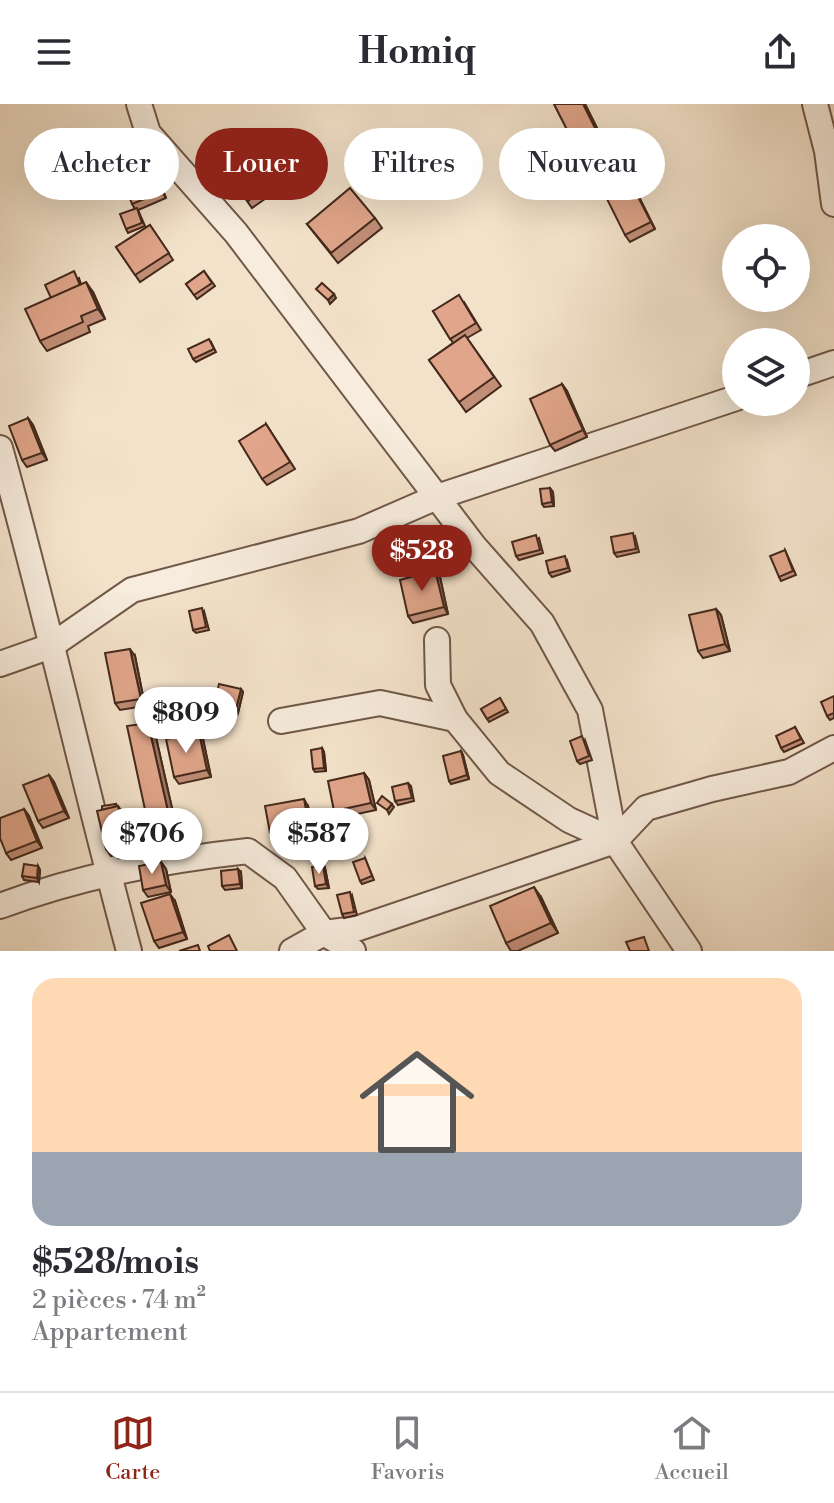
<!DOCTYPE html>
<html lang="fr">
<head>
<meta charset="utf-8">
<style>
	body { margin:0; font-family:"Libre Bodoni",serif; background:#f7f7f7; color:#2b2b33; height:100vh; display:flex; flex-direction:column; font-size:30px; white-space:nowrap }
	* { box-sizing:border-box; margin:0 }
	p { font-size:26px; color:#7c7c81 }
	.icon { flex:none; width:44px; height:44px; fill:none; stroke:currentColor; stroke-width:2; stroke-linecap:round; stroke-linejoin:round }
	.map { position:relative; height:847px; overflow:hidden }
	.panel { display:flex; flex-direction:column; background:#fff; flex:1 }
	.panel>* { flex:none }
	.hud { position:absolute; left:24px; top:24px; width:786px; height:72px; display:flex; gap:16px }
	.tools { position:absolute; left:722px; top:120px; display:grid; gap:16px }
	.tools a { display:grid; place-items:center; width:88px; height:88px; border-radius:50%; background:#fff; box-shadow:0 8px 32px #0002; font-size:40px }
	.price { position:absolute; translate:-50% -68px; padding:0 18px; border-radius:28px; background:#fff; color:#222; font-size:26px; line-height:52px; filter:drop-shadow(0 2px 4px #0008) }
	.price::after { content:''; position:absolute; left:50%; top:48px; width:24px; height:18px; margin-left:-12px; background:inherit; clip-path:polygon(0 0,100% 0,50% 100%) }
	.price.current { background:#8f2418; color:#fff }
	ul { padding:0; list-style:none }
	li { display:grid; align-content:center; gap:16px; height:424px; padding:0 32px }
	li+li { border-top:2px solid #e1e1e2 }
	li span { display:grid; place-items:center; height:248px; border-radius:24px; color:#555 }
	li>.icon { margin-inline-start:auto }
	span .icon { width:144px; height:144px; fill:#fffc; stroke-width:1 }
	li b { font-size:34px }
	.tag { padding:0 28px; border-radius:36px; background:#fff; box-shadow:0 8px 32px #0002; font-size:28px; line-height:72px }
	.tag.current { background:#8f2418; color:#fff }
	header { display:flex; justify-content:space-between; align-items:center; height:104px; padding:0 32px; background:#fff; font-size:36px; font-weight:800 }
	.tab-bar { display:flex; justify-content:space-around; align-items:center; height:112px; border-top:2px solid #e1e1e2; background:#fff; font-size:22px; color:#7c7c81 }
	.tab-bar a { display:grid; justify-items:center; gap:4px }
	.tab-bar .current { color:#8f2418 }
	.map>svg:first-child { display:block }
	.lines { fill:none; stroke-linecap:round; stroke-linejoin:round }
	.minor-casing { stroke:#705748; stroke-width:28 }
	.minor { stroke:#f7ecdd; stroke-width:24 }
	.wall { fill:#c18e77; stroke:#44291c; stroke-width:2 }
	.shaded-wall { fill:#9d7461; stroke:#44291c; stroke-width:2 }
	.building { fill:#e0a58a; stroke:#44291c; stroke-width:2 }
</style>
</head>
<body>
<header><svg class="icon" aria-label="menu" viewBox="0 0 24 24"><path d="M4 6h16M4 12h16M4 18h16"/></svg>Homiq<svg class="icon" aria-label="share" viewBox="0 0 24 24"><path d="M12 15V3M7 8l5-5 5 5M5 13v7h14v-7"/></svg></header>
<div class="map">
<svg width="834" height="847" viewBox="0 0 834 847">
	<rect width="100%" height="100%" fill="#f3e2ca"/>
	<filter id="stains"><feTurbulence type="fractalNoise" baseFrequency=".0025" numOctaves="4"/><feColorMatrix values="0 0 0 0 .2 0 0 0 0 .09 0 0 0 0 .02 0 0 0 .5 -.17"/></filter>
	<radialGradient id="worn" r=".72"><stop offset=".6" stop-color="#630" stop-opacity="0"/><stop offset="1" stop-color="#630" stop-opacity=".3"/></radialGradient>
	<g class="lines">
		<defs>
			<g id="minor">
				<polyline points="139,0 148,29 236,129 474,442 542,519 590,606 615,737 689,847"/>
				<polyline points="815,0 827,47 834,100"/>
				<polyline points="796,272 834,259"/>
				<path d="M0,344C47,511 84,680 129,847"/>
				<polyline points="437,536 438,581 455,615 499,669 569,716 615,737"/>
				<polyline points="0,560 51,542 132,486 359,427 437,393 736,294"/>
				<polyline points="281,617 380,599 455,615"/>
				<path d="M0,802C80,772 164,756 248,747L285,774L324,829L353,847"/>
				<polyline points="292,847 324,829 356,825 615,737 646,704 712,685 789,668 834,644"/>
			</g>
		</defs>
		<use href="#minor" class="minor-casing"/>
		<use href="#minor" class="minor"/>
	</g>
	<g class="wall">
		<polygon points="554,0 585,0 614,58 591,69 584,59"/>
		<polygon points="253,63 272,90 252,104 233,77"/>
		<polygon points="626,67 655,125 630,138 625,131"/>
		<polygon points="158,74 166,94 138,106 145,122 128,129 126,125 135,105 132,100"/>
		<polygon points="375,114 382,124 338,159 307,120"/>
		<polygon points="150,121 173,156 140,178 116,143"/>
		<polygon points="204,167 215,182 197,195 186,180"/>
		<polygon points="79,174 81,180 93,188 105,215 88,222 90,228 47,247 40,237 51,194"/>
		<polygon points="464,198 481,226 467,234 501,282 466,308 429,256 453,239 433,207"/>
		<polygon points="211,238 216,248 196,258 193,255"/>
		<polygon points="562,280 567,287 587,333 555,347 550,341"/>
		<polygon points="28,314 33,321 47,356 27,363 22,356"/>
		<polygon points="266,320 295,365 267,381 262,375"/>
		<polygon points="550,384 553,388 554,402 544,403 542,400"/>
		<polygon points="635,432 639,448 617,453 614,449"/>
		<polygon points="539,434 543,449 519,456 516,452"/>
		<polygon points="785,446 796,471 781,477 779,473"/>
		<polygon points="567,456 570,467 552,473 549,469"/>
		<polygon points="440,473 448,510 413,519 408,512"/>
		<polygon points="716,505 721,511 730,547 703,554 698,547"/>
		<polygon points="204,507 209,526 196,529 193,526"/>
		<polygon points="135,552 145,602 120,606 115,599"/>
		<polygon points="241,585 243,588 238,609 217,604 214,600"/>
		<polygon points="834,592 834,614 830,616 827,612"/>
		<polygon points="500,594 508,608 489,618 481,605"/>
		<polygon points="148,619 155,629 181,744 159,748 152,738"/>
		<polygon points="795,623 804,639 784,648 781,644"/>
		<polygon points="199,629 203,635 211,673 179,680 174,673"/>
		<polygon points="585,636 592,656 580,660 577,657"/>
		<polygon points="322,644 324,648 326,667 315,668 313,665"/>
		<polygon points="461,647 463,651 469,675 451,680 449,677"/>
		<polygon points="364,669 369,676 376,706 339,714 334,707"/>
		<polygon points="49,671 54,678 69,714 43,724 38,717"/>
		<polygon points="408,679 411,682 414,697 398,701 395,697"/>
		<polygon points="116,700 123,709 131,747 111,752 106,745 102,706"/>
		<polygon points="308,702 314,729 274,736 270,729"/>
		<polygon points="24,705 29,712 42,744 11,756 6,749"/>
		<polygon points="195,717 197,720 198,737 187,738 184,734"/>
		<polygon points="365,754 374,776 362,780 360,777"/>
		<polygon points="161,758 166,765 171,788 148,793 143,786"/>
		<polygon points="38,762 40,766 39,778 24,776 22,772"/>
		<polygon points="325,764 329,784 318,785 315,782"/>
		<polygon points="241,768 242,784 225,786 222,782"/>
		<polygon points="352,791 357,811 344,814 342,810"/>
		<polygon points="541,793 558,829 518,847 511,847 506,839"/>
		<polygon points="175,797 187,835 159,844 154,837"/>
	</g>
	<g class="shaded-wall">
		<polygon points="583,0 585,0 614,58 607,48"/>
		<polygon points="621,60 626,67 655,125 651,118"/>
		<polygon points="153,67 158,74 166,94 162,88"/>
		<polygon points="86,178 93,188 105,215 98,205"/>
		<polygon points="334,190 336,194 330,200 328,196"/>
		<polygon points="562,280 567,287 587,333 583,326"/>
		<polygon points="28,314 33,321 47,356 42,349"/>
		<polygon points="550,384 553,388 554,402 552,398"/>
		<polygon points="435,466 440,473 448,510 444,503"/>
		<polygon points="716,505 721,511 730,547 725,540"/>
		<polygon points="130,545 135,552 145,602 141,595"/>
		<polygon points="241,585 243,588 238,609 236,605"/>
		<polygon points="148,619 155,629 181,744 174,734"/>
		<polygon points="199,629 203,635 211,673 207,666"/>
		<polygon points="322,644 324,648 326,667 324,664"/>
		<polygon points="461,647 463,651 469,675 467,671"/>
		<polygon points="364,669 369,676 376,706 371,699"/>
		<polygon points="49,671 54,678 69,714 64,707"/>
		<polygon points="304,695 308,702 314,729 309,722"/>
		<polygon points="392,700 394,703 389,710 387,706"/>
		<polygon points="118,702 123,709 131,747 127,741"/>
		<polygon points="24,705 29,712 42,744 37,737"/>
		<polygon points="195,717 197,720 198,737 196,733"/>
		<polygon points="161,758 166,765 171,788 166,781"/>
		<polygon points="323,761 325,764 329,784 326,780"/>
		<polygon points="38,762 40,766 39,778 37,774"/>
		<polygon points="238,765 241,768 242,784 240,780"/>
		<polygon points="534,783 541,793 558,829 551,819"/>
		<polygon points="170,790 175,797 187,835 183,828"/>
	</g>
	<g class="building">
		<polygon points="554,0 583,0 607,48 584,59"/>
		<polygon points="621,60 651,118 625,131 596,73"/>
		<polygon points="253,63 267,83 248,97 233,77"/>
		<polygon points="153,67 162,88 132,100 124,79"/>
		<polygon points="350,84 375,114 331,149 307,120"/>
		<polygon points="137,104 142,119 126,125 120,110"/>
		<polygon points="150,121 169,149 135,171 116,143"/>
		<polygon points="74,167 80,181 51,194 45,181"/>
		<polygon points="204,167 212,179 194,191 186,180"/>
		<polygon points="86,178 98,205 81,212 83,218 40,237 25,205"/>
		<polygon points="322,179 334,190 328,196 316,185"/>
		<polygon points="459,191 476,219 450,235 433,207"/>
		<polygon points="465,231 494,273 459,298 429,256"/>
		<polygon points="209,235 214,245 193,255 188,245"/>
		<polygon points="562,280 583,326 550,341 530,295"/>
		<polygon points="28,314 42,349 22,356 9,322"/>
		<polygon points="266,320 290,358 262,375 239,337"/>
		<polygon points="550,384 552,398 542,400 540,385"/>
		<polygon points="633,429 636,445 614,449 611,433"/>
		<polygon points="536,431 540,446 516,452 512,438"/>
		<polygon points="785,446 793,467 779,473 770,452"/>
		<polygon points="565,452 568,464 549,469 546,457"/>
		<polygon points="435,466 444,503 408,512 400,476"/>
		<polygon points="202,504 206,523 193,526 189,507"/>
		<polygon points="716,505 725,540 698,547 689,511"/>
		<polygon points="130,545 141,595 115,599 105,549"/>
		<polygon points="219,580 241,585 236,605 214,600"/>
		<polygon points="834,592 834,609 827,612 821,598"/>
		<polygon points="500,594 506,605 487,615 481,605"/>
		<polygon points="148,619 174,734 152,738 127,622"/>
		<polygon points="795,623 801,635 781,644 776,632"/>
		<polygon points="199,629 207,666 174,673 166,635"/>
		<polygon points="582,632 589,652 577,657 570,637"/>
		<polygon points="322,644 324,664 313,665 311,646"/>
		<polygon points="461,647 467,671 449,677 443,652"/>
		<polygon points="364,669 371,699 334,707 328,677"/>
		<polygon points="49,671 64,707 38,717 23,681"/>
		<polygon points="408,679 412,694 395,697 392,683"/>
		<polygon points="382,692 392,700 387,706 377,699"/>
		<polygon points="304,695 309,722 270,729 265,702"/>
		<polygon points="116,700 116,703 102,706 102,702"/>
		<polygon points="118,702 127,741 106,745 97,707"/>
		<polygon points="24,705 37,737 6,749 0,734 0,714"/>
		<polygon points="195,717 196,733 184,734 183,718"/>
		<polygon points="365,754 372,772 360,777 353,758"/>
		<polygon points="161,758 166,781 143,786 139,762"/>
		<polygon points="24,760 38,762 37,774 22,772"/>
		<polygon points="323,761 326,780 315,782 312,763"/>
		<polygon points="238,765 240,780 222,782 221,767"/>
		<polygon points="534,783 551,819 506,839 490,802"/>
		<polygon points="350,788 354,808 342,810 337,791"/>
		<polygon points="170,790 183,828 154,837 141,799"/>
		<polygon points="229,831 237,847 210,847 208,842"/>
		<polygon points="644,833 649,847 630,847 626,838"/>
		<polygon points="198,841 200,847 179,847"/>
	</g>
	<rect width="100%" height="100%" filter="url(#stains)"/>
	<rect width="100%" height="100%" fill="url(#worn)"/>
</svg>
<div class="tools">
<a><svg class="icon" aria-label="locate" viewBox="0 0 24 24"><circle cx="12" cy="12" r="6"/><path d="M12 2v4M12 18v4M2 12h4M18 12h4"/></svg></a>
<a><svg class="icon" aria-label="layers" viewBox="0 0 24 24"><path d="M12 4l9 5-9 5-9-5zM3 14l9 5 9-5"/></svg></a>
</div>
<b class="price current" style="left:422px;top:489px">$528</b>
<b class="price" style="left:186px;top:651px">$809</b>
<b class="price" style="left:152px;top:772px">$706</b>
<b class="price" style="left:319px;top:772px">$587</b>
<div class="hud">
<a class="tag">Acheter</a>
<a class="tag current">Louer</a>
<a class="tag">Filtres</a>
<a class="tag">Nouveau</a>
</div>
</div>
<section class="panel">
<ul>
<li><span style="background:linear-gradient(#ffd9b3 70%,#9aa5b1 0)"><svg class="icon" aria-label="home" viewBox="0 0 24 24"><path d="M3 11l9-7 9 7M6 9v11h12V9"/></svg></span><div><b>$528/mois</b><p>2 pièces · 74 m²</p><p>Appartement</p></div></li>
</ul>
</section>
<nav class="tab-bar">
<a class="current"><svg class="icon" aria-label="map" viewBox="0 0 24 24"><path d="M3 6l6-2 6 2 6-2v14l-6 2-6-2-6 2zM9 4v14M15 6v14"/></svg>Carte</a>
<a><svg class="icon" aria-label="saved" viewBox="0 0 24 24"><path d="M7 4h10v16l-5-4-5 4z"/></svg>Favoris</a>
<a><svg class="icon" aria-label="home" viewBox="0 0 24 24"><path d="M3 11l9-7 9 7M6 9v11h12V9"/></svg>Accueil</a>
</nav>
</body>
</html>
